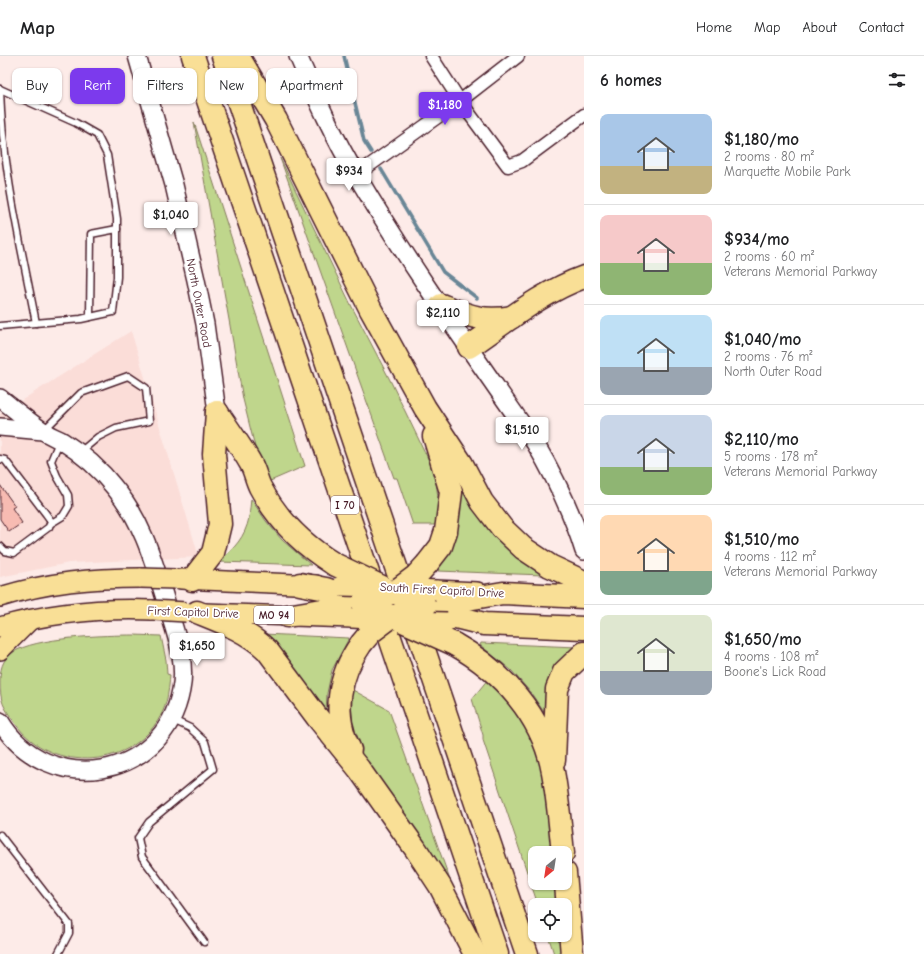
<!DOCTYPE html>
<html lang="en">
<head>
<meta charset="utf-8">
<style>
	body { margin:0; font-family:"Comic Neue",sans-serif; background:#f2f2f2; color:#202124; height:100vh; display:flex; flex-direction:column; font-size:15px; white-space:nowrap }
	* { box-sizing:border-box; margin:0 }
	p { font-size:13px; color:#757577 }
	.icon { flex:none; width:22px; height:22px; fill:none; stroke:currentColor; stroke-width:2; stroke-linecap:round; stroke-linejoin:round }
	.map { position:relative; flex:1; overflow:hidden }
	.sheet { display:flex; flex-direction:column; background:#fff; width:340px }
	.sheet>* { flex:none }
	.banner { position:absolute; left:12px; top:12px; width:380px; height:36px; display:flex; gap:8px }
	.needle { width:26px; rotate:210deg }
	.fabs { position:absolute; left:528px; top:790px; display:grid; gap:8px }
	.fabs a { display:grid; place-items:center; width:44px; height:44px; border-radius:8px; background:#fff; box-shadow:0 1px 3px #0004; font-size:20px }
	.price { position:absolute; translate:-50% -34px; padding:0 9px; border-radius:4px; background:#fff; color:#222; font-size:13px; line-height:26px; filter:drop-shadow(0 1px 2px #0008) }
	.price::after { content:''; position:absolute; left:50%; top:24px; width:12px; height:9px; margin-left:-6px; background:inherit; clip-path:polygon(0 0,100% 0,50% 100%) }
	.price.selected { background:#7c3aed; color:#fff }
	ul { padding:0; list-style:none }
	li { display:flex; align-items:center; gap:12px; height:100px; padding:0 16px }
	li+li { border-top:1px solid #e0e0e0 }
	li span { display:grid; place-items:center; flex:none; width:112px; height:80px; border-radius:8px; color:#555 }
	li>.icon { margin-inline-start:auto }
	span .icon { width:48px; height:48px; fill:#fffc; stroke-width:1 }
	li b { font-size:17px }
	h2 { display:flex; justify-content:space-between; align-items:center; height:48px; padding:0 16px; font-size:17px }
	.tag { padding:0 14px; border-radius:8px; background:#fff; box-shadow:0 1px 3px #0004; font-size:14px; line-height:36px }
	.tag.selected { background:#7c3aed; color:#fff }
	header { display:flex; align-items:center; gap:24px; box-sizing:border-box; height:56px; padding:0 20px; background:#fff; border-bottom:1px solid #e0e0e0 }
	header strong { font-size:19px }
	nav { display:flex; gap:22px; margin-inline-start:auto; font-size:14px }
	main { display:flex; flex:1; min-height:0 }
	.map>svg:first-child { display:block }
	.built { fill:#fbddd8 }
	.green { fill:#bfd68c; stroke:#847a5c }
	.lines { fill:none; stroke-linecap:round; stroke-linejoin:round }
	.stream { stroke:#698696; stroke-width:3.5 }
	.building { fill:#f7bbb2; stroke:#4a1f2b }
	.lane-casing { stroke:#4a1f2b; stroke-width:9 }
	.street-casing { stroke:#4a1f2b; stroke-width:15 }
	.secondary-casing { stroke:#4a1f2b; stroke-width:20 }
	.primary-casing { stroke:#4a1f2b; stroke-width:22 }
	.highway-casing { stroke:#4a1f2b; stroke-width:25 }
	.lane { stroke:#fff; stroke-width:6 }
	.street { stroke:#fff; stroke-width:12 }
	.secondary { stroke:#fff; stroke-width:17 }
	.primary { stroke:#f9df96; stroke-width:19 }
	.highway { stroke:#f9df96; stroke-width:22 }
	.primary-bridge-casing { stroke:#4a1f2b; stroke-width:22; stroke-linecap:butt }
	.highway-bridge-casing { stroke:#4a1f2b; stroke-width:25; stroke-linecap:butt }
	.primary-bridge { stroke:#f9df96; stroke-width:19 }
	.highway-bridge { stroke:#f9df96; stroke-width:22 }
	.labels { text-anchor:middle; stroke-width:3.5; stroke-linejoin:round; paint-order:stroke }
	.shield { fill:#fff; stroke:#80626b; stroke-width:1 }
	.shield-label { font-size:11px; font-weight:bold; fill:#4a1f2b }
	.street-label { font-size:12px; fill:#4a1f2b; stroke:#fff }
</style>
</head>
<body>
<header>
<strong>Map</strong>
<nav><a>Home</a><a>Map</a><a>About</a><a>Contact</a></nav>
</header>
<main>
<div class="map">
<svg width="584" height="898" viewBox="0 0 584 898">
	<rect width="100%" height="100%" fill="#fdebe8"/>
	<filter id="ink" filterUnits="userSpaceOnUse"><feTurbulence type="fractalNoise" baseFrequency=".025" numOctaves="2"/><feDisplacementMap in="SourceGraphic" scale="8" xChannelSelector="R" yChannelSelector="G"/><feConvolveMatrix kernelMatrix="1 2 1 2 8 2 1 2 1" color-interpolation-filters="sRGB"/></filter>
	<g filter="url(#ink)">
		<polygon class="built" points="131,275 199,501 69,507 0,521 0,358"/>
		<g class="green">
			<polygon points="194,66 305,410 268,426 258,403 243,343"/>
			<path d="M280,102L352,251L390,324L432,411C438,430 440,449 435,469H413L397,422H394Z"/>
			<path d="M461,432C468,439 472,450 477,458C494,484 516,503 543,518V519L438,515L456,478L460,457Z"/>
			<path d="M251,443L266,465L282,484L311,509L220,506V504C234,493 245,481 249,462C250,456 250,449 251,443Z"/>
			<polygon points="263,578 349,582 332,614 327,637 326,656"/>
			<path d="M134,579L161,580L166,604L167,618L170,619C169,631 168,643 163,655C136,714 51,719 15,667C3,650 0,646 0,625C0,614 2,604 12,597C35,581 106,579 134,579Z"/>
			<polygon points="481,587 577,591 546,659 531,637 511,614 480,589"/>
			<path d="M488,623C500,636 513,648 522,663C546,703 549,752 555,797H535V827H558L560,849H538L483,684V679L472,643Z"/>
			<polygon points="351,633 389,654 455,838 370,713 357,691 349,658"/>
			<polygon points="548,879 562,879 564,898 554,898"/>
		</g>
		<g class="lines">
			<g class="stream">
				<polyline points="344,0 364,85 371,96"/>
				<polyline points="381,113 443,216 477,242"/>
			</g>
		</g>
		<polygon class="building" points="0,429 15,450 12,452 22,467 9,476 0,463"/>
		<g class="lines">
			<defs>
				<g id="lane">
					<polyline points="0,33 76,67 97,79 107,99 117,163 117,221 113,256 81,263 0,270"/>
					<path d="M0,33C2,112 21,189 36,267"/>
					<polyline points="90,261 91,178 117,173"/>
					<polyline points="44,374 81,337 128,320 146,332 149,365 116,372 98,381 79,397"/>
					<polyline points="0,403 5,404 46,458 51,465 50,468"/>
					<polyline points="0,490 5,495 14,497 49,471 50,468 63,460 69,450 68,439 57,420 51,405 59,386"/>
					<polyline points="171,663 190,672 205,686 213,713 149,766 138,782 142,801 204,886"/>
					<polyline points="0,779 69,868 69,877 58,898"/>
				</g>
				<g id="street">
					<polyline points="431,0 460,45 508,110 522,105 584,59"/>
					<polyline points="356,119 460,45 518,0"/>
				</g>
				<g id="secondary">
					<polyline points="137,0 174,129 196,224 205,268 217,356"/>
					<path d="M298,0C316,41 334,82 357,120C411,212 474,299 535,387C555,421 572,456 584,495"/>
					<path d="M0,342C14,353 28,365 43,375C49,379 56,382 62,385C81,397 100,413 114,431C143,465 154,507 167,549C175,576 187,605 181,634C164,725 47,743 0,665"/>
					<polyline points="0,371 43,375"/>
				</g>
				<g id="primary">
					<polyline points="181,523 316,529"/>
					<polyline points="436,534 477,536"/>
					<path d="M0,541C49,526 91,522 141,522"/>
					<polyline points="204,557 352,562"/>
					<path d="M0,571C50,557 100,552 152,554"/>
					<polyline points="0,594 30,564"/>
				</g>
				<g id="highway">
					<polyline points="193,0 497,898"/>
					<polyline points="223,0 527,898"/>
					<polyline points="238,0 276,64 371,254 425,352 462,408 482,446 502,472 523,492 550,510 584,526"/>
					<path d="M441,249C469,260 482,266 512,261"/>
					<path d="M469,291C506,266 542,236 584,221"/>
					<path d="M217,356C228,373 241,390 251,408C255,415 256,423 260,431C277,463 303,489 334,508"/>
					<polyline points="427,508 441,490 446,475 451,436 434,380"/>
					<polyline points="192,524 213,497 220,468 214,398 217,356"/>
					<polyline points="300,528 326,533 360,546"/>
					<polyline points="425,550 444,558 484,568 584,572"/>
					<polyline points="426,550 503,537 584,541"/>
					<path d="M197,556C222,566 247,575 267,594L317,661L359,713L415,792L440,830L475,898"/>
					<polyline points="287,560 363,547"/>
					<path d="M454,588C502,615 543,660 553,716C558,742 560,770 563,797"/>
					<path d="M350,694C332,659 338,620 361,588"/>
					<polyline points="554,704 557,633 564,616 584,597"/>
					<polyline points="565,817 572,898"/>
				</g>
			</defs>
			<use href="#lane" class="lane-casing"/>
			<use href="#street" class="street-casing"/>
			<use href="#secondary" class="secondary-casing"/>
			<use href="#primary" class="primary-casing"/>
			<use href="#highway" class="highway-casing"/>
			<use href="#lane" class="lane"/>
			<use href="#street" class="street"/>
			<use href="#secondary" class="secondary"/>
			<use href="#primary" class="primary"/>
			<use href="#highway" class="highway"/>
			<defs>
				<g id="primary-bridge">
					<polyline points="141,522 175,523"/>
					<polyline points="341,530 381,531"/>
					<polyline points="400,532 436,534"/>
					<polyline points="152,554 186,556"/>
					<polyline points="352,562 387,564"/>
					<polyline points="406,565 447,566"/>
				</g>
				<g id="highway-bridge">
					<polyline points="334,508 382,531"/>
					<polyline points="400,532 416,520 427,508"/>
					<polyline points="363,547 393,536 425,550"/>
					<polyline points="363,547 393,561 425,550"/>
					<polyline points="403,565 454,588"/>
					<polyline points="361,588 371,576 387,564"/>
				</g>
			</defs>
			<use href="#primary-bridge" class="primary-bridge-casing"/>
			<use href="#highway-bridge" class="highway-bridge-casing"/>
			<use href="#primary-bridge" class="primary-bridge"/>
			<use href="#highway-bridge" class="highway-bridge"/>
		</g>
	</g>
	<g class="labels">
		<g class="shield">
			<rect x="331" y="440" width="28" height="18" rx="3"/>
			<rect x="254" y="550" width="40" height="18" rx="3"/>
		</g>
		<g class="shield-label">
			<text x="345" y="453">I 70</text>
			<text x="274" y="563">MO 94</text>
		</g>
		<g class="street-label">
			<text transform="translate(199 247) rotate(79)" y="4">North Outer Road</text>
			<text transform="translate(442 534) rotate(3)" y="4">South First Capitol Drive</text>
			<text transform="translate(193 556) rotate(2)" y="4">First Capitol Drive</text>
		</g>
	</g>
</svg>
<div class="fabs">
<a><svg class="needle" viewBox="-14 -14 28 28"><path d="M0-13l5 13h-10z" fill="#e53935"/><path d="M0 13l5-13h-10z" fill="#757577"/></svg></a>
<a><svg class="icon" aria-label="locate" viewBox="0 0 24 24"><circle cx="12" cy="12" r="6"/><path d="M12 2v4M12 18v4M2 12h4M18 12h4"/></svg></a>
</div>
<b class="price selected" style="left:445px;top:70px">$1,180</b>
<b class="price" style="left:349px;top:136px">$934</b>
<b class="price" style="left:171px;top:180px">$1,040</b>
<b class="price" style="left:443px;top:278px">$2,110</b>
<b class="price" style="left:522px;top:395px">$1,510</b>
<b class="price" style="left:197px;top:611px">$1,650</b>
<div class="banner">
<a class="tag">Buy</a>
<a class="tag selected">Rent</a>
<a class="tag">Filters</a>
<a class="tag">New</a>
<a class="tag">Apartment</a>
</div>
</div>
<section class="sheet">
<h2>6 homes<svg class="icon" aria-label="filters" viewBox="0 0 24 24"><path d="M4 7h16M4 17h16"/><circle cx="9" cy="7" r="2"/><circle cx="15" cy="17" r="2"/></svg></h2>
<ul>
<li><span style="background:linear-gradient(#a9c7e8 65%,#c2b280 0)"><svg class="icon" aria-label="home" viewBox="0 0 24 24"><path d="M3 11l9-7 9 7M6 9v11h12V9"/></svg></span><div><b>$1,180/mo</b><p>2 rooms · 80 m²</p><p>Marquette Mobile Park</p></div></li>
<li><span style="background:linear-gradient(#f6c9c9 60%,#8fb573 0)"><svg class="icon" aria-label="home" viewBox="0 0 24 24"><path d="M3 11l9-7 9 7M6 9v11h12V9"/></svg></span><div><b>$934/mo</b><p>2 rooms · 60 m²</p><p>Veterans Memorial Parkway</p></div></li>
<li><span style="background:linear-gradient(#bfe0f5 65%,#9aa5b1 0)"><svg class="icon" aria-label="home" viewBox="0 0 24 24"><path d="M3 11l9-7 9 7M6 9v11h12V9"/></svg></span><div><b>$1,040/mo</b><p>2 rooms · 76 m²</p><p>North Outer Road</p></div></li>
<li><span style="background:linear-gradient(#c9d6e8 65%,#8fb573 0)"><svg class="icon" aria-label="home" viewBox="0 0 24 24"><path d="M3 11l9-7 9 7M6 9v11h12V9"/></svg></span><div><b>$2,110/mo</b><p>5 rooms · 178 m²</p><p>Veterans Memorial Parkway</p></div></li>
<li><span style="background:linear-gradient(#ffd9b3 70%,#7fa58c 0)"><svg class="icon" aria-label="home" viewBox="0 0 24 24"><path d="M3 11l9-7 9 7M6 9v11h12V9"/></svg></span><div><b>$1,510/mo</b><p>4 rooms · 112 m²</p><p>Veterans Memorial Parkway</p></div></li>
<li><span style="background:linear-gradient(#dfe7d0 70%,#9aa5b1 0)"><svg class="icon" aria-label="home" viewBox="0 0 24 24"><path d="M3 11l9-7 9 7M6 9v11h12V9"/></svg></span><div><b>$1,650/mo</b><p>4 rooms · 108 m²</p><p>Boone's Lick Road</p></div></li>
</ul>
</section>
</main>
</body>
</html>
